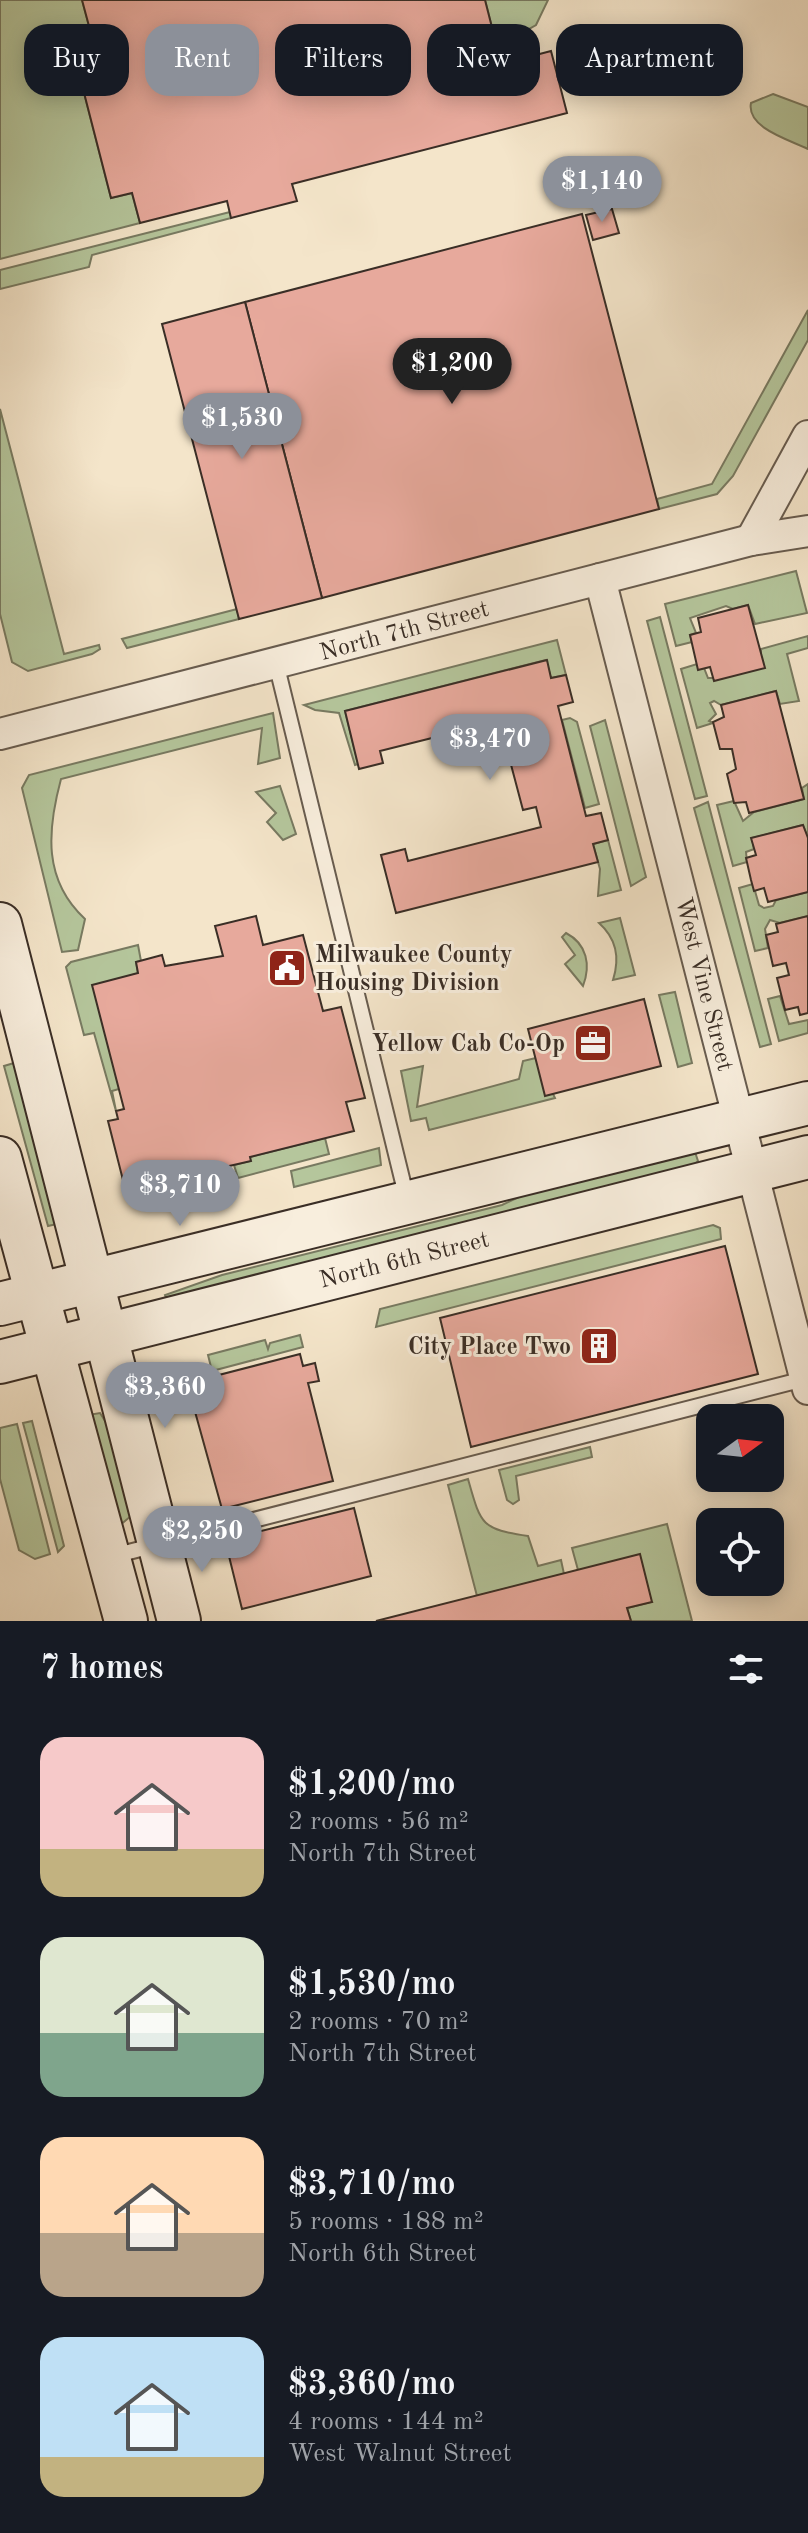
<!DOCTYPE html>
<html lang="en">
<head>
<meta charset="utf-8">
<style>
	body { margin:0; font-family:"Old Standard TT",serif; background:#20242c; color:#f1f3f6; height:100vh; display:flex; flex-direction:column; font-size:30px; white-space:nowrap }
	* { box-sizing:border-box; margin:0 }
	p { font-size:26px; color:#9ea1a6 }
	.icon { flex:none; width:44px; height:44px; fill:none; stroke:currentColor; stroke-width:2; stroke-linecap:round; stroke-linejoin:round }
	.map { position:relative; height:1621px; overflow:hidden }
	.drawer { display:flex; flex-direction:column; background:#171b24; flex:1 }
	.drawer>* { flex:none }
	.banner { position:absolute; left:24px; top:24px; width:760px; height:72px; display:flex; gap:16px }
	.needle { width:52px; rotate:75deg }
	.controls { position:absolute; left:696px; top:1404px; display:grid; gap:16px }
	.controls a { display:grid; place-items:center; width:88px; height:88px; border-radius:16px; background:#171b24; box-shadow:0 4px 20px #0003; font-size:40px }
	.price { position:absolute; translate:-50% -68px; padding:0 18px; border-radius:28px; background:#8c9099; color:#fff; font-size:26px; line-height:52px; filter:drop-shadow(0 2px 4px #0008) }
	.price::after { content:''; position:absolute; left:50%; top:48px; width:24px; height:18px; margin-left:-12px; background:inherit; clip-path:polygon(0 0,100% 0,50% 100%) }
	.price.on { background:#222; color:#fff }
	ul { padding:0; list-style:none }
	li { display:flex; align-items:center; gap:24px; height:200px; padding:0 40px }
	li span { display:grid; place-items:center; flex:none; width:224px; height:160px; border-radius:24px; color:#555 }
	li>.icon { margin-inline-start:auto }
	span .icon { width:96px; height:96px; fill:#fffc; stroke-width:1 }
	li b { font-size:34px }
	h2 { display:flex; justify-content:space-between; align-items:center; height:96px; padding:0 40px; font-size:34px }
	.pill { padding:0 28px; border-radius:24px; background:#171b24; box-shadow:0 4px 20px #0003; font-size:28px; line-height:72px }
	.pill.on { background:#8c9099; color:#fff }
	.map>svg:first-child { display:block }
	.green { fill:#b5c69c; stroke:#787a61; stroke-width:2 }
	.building { fill:#e7a99c; stroke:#3a2e26; stroke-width:2 }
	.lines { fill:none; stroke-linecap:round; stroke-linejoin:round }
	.service-casing { stroke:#685c4f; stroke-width:18 }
	.minor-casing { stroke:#685c4f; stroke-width:34 }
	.secondary-casing { stroke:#3a2e26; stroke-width:46 }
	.service { stroke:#f8eedd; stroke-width:14 }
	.minor { stroke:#f8eedd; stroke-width:30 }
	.secondary { stroke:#f8eedd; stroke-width:42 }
	.labels { text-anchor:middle; stroke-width:6; stroke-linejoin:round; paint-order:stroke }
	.street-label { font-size:24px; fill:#3a2e26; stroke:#f8eedd }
	.poi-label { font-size:24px; font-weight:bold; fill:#3a2e26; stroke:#f8eedd; text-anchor:end }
</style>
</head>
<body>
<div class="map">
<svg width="808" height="1621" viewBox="0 0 808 1621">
	<rect width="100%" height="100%" fill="#f4e5ca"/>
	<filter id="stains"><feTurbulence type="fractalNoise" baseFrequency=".0025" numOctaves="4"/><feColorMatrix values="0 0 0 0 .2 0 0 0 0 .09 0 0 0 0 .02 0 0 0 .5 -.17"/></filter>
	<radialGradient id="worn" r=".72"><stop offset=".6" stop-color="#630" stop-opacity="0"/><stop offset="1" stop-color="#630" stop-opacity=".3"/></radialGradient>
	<g class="green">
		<polygon points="0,0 82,0 93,41 72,46 111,198 132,193 140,223 0,259"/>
		<polygon points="485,0 548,0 536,25 497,47"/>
		<path d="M773,94L808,107V149C790,140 746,128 751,103Z"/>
		<polygon points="230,212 231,218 92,255 89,267 0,289 0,270"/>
		<polygon points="808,310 808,340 733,476 717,494 659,509 657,499 712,484"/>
		<polygon points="0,409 64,654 99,645 100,649 92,654 28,671 12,662 0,614"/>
		<polygon points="796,571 807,613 755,624 748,605 733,609 726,606 690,618 696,633 690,635 692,642 676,646 665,604"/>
		<polygon points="237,609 239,619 127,648 122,639"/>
		<polygon points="660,617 707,796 695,799 647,621"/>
		<polygon points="808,636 808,648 787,654 799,701 780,704 776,691 721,705 714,701 710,703 716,714 709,721 713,723 697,728 681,669 697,664 704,668 708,678 713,678 761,656 761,649"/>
		<polygon points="557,640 566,675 551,678 546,660 345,711 358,764 355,765 339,713 315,710 304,705"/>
		<path d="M273,713L280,758L258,764L262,728L61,779C47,831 43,880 85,919L78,950L62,952L22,788L29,775Z"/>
		<polygon points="570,718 577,722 599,804 585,808 562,720"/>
		<polygon points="605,720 646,877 631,886 590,726"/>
		<polygon points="808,784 808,838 803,825 752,838 754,849 746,852 747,862 733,866 717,805 734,801 743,821 754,812 804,799 802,788"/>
		<polygon points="280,786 296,834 283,840 267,822 276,813 256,792"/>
		<polygon points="708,802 771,1044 760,1047 694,808"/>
		<polygon points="608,840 621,890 598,896 600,869 593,844"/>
		<polygon points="753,884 759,905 764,908 773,906 776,900 808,892 808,916 780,923 770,920 765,929 768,948 755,951 739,888"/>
		<path d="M620,918L635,975L613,980C620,958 617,939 599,923Z"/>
		<path d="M566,933C587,944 591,965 583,986L565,964L575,955L562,937Z"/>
		<polygon points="138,945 141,961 136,962 138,973 119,1089 112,1091 116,1111 94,1033 84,1035 66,967 71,962"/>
		<polygon points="675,992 692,1063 678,1067 659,995"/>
		<polygon points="780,996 789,1024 808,1020 808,1033 779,1041 768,999"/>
		<polygon points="536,1058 555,1098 429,1130 426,1118 411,1121 401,1071 423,1066 417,1107 519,1079 523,1061"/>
		<polygon points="24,1060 61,1223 48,1226 4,1066"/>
		<polygon points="325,1138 329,1154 238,1178 234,1165 250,1161 250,1157"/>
		<polygon points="379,1148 381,1165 294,1187 291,1171"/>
		<polygon points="695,1152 698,1161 694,1165 167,1300 165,1295 222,1275 502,1205 564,1176"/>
		<polygon points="713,1225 720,1228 721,1239 376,1327 380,1309"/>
		<polygon points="300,1335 303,1347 212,1371 208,1355 265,1340 268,1349 270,1343"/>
		<polygon points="100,1413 107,1424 131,1516 119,1526 88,1415"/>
		<polygon points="32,1421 64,1546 58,1552 23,1423"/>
		<polygon points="17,1424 50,1554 35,1559 19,1550 0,1479 0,1428"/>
		<polygon points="590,1447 592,1457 516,1476 519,1500 513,1504 507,1500 499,1470"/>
		<path d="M468,1479C481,1525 481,1529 528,1536L538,1566L561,1560L564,1574L477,1596L448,1485Z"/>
		<polygon points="667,1524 692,1621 631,1621 627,1608 651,1602 578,1570 572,1548"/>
	</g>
	<g class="building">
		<polygon points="82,0 485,0 497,47 504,45 509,62 551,51 567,113 292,184 297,201 231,218 227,201 140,223 132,193 111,198 72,46 93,41"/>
		<polygon points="612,209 619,233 593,240 586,215"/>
		<polygon points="582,214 659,509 322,598 245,302"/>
		<polygon points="245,302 322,598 239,619 162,324"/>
		<polygon points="748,605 765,668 714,681 710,667 698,670 690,635 701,632 698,618"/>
		<polygon points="547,660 551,678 566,675 573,702 558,706 586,816 601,813 608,840 593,844 598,862 396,913 381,855 405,849 408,861 541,827 536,807 523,810 505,742 518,739 517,736 508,739 504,720 380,751 383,763 359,769 345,711"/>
		<polygon points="776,691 804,799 749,813 746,802 734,803 727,774 736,769 732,749 720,749 713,722 724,717 721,705"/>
		<polygon points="803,825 808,838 808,892 768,902 764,888 754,891 751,880 746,858 756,855 751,838"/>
		<polygon points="256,916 263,945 303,935 323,1011 341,1007 365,1098 346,1102 354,1131 250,1157 251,1161 216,1169 219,1180 191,1187 188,1177 144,1188 143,1183 125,1188 108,1121 118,1119 116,1111 124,1109 92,985 138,973 136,962 162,955 165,966 223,956 215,926"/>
		<polygon points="808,916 808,1013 800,1015 798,1007 785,1010 777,978 789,975 786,963 773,966 766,935 778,932 776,924"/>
		<polygon points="644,999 661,1066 545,1096 528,1029"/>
		<polygon points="725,1246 758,1374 471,1447 440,1318"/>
		<polygon points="300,1354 303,1366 315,1363 319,1381 308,1383 333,1481 222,1509 194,1408 198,1391 215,1376"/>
		<polygon points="354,1508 371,1576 242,1609 225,1540"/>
		<polygon points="640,1554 652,1602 627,1608 631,1621 376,1621"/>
	</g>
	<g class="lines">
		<defs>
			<g id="service">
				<polyline points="276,663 407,1199"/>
				<polyline points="113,1556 808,1378"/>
			</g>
			<g id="minor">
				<polyline points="751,540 808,436"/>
				<polyline points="600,579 808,1389"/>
				<polyline points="0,734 751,540 808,531"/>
			</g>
			<g id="secondary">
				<polyline points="0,924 179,1621"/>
				<polyline points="0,1158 126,1621"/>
				<polyline points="0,1304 808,1103"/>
				<polyline points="0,1362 808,1157"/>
			</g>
		</defs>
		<use href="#service" class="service-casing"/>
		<use href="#minor" class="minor-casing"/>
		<use href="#secondary" class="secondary-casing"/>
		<use href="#service" class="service"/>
		<use href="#minor" class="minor"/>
		<use href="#secondary" class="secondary"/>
	</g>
	<defs>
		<symbol id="civic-square" viewBox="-11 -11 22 22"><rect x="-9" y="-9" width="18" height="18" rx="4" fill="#8f2418" stroke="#f8eedd"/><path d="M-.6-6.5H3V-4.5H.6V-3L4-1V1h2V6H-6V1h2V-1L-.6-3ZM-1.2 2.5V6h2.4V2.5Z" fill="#fff"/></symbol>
		<symbol id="office-square" viewBox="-11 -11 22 22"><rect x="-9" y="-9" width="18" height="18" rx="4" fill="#8f2418" stroke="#f8eedd"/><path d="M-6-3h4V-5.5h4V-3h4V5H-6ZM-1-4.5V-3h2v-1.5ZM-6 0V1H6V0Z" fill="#fff"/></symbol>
		<symbol id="building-square" viewBox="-11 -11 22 22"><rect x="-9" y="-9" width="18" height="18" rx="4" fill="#8f2418" stroke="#f8eedd"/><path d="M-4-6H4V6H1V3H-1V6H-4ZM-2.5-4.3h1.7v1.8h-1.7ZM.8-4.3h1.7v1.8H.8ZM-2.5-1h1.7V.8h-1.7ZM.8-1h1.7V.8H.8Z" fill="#fff"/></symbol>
	</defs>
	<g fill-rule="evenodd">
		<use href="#civic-square" x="265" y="946" width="44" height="44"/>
		<use href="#office-square" x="571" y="1021" width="44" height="44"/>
		<use href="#building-square" x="577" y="1324" width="44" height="44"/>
	</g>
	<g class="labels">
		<g class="street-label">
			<text transform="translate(404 630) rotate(-15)" y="8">North 7th Street</text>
			<text transform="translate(705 984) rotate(76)" y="8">West Vine Street</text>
			<text transform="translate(404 1259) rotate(-14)" y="8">North 6th Street</text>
		</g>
		<g class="poi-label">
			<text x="315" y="962" text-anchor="start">Milwaukee County<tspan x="315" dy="28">Housing Division</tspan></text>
			<text x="565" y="1051">Yellow Cab Co-Op</text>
			<text x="571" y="1354">City Place Two</text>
		</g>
	</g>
	<rect width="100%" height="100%" filter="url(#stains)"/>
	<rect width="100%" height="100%" fill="url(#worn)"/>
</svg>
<div class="controls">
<a><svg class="needle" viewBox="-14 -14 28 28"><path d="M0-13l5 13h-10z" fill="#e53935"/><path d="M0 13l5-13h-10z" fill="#9ea1a6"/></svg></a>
<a><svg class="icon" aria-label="locate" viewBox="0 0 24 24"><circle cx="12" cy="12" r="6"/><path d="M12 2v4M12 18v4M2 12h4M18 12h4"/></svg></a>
</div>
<b class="price" style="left:602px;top:224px">$1,140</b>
<b class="price on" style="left:452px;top:406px">$1,200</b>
<b class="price" style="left:242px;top:461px">$1,530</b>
<b class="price" style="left:490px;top:782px">$3,470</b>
<b class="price" style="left:180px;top:1228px">$3,710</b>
<b class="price" style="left:165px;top:1430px">$3,360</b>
<b class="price" style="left:202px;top:1574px">$2,250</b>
<div class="banner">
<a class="pill">Buy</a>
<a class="pill on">Rent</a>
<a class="pill">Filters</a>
<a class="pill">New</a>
<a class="pill">Apartment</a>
</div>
</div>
<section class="drawer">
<h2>7 homes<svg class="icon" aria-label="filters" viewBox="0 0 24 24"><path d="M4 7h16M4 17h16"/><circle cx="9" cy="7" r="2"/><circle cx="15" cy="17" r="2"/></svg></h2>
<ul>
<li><span style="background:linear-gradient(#f6c9c9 70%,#c2b280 0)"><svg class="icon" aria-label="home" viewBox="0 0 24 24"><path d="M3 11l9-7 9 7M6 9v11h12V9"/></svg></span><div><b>$1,200/mo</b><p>2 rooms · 56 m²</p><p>North 7th Street</p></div></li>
<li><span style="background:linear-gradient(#dfe7d0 60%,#7fa58c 0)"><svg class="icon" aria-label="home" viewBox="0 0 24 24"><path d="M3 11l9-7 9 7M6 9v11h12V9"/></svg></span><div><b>$1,530/mo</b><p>2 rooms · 70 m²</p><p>North 7th Street</p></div></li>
<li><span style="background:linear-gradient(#ffd9b3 60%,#b9a48a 0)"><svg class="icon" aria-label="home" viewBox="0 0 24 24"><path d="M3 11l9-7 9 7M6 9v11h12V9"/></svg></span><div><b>$3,710/mo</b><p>5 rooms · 188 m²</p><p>North 6th Street</p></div></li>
<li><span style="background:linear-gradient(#bfe0f5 75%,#c2b280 0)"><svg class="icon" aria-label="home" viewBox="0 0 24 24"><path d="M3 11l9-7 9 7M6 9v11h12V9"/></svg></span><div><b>$3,360/mo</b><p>4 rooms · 144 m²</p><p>West Walnut Street</p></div></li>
</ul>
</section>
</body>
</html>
